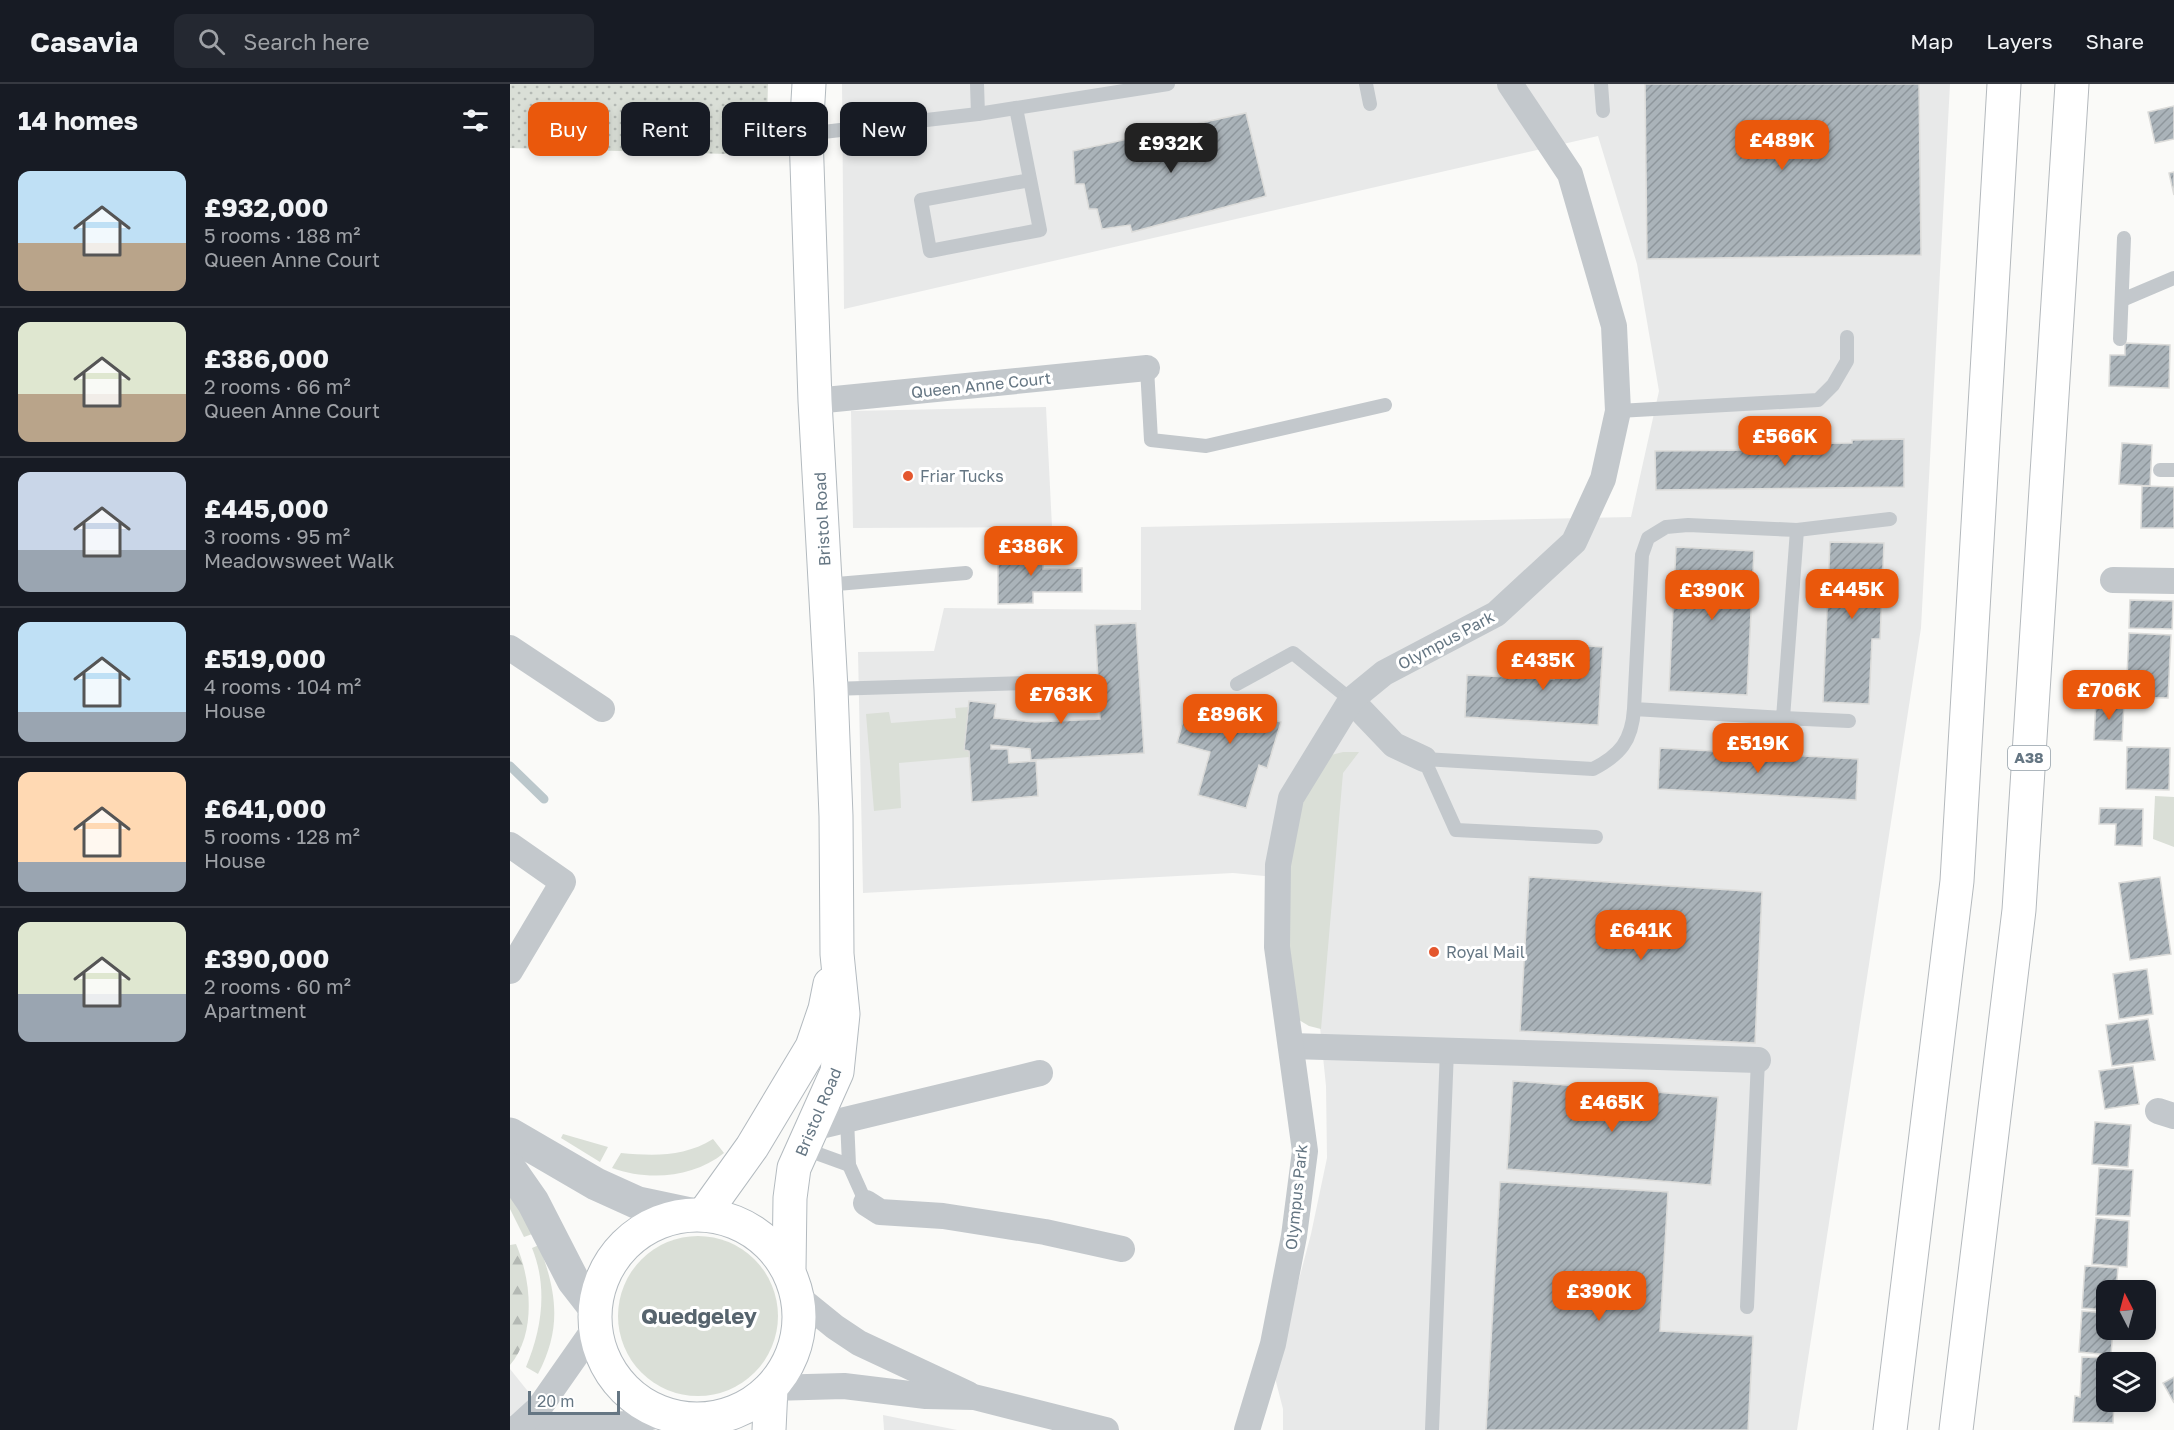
<!DOCTYPE html>
<html lang="en">
<head>
<meta charset="utf-8">
<style>
	body { margin:0; font-family:"Golos Text",sans-serif; background:#242831; color:#f1f3f6; height:100vh; display:flex; flex-direction:column; font-size:22px; white-space:nowrap }
	* { box-sizing:border-box; margin:0 }
	p { font-size:20px; color:#9ea1a6 }
	.icon { flex:none; width:33px; height:33px; fill:none; stroke:currentColor; stroke-width:2; stroke-linecap:round; stroke-linejoin:round }
	.map { position:relative; flex:1; overflow:hidden }
	.panel { display:flex; flex-direction:column; background:#171b24; width:510px }
	.panel>* { flex:none }
	.banner { position:absolute; left:18px; top:18px; width:570px; height:54px; display:flex; gap:12px }
	.needle { width:39px; rotate:354deg }
	.fabs { position:absolute; left:1586px; top:1196px; display:grid; gap:12px }
	.fabs a { display:grid; place-items:center; width:60px; height:60px; border-radius:12px; background:#171b24; box-shadow:0 3px 9px #0003; font-size:30px }
	.scale { position:absolute; left:18px; bottom:15px; width:92px; box-sizing:border-box; padding-left:6px; border:3px solid #657683; border-top:0; font-size:16px; line-height:21px; white-space:nowrap; color:#657683; -webkit-text-stroke:4px #fff; paint-order:stroke }
	.price { position:absolute; translate:-50% -51px; padding:0 14px; border-radius:12px; background:#ea580c; color:#fff; font-size:20px; line-height:39px; filter:drop-shadow(0 2px 3px #0008) }
	.price::after { content:''; position:absolute; left:50%; top:36px; width:18px; height:14px; margin-left:-9px; background:inherit; clip-path:polygon(0 0,100% 0,50% 100%) }
	.price.on { background:#222; color:#fff }
	ul { padding:0; list-style:none }
	li { display:flex; align-items:center; gap:18px; height:150px; padding:0 18px }
	li+li { border-top:2px solid #363941 }
	li span { display:grid; place-items:center; flex:none; width:168px; height:120px; border-radius:12px; color:#555 }
	li>.icon { margin-inline-start:auto }
	span .icon { width:72px; height:72px; fill:#fffc; stroke-width:1 }
	li b { font-size:26px }
	h2 { display:flex; justify-content:space-between; align-items:center; height:72px; padding:0 18px; font-size:26px }
	.chip { padding:0 21px; border-radius:12px; background:#171b24; box-shadow:0 3px 9px #0003; font-size:21px; line-height:54px }
	.chip.on { background:#ea580c; color:#fff }
	header { display:flex; align-items:center; gap:36px; box-sizing:border-box; height:84px; padding:0 30px; background:#171b24; border-bottom:2px solid #363941 }
	header strong { font-size:28px }
	nav { display:flex; gap:33px; margin-inline-start:auto; font-size:21px }
	.search { width:420px; height:54px; background:#242831; display:flex; align-items:center; gap:15px; box-sizing:border-box; padding:0 21px; border-radius:12px; color:#9ea1a6; font-size:22px }
	main { display:flex; flex:1; min-height:0 }
	.map>svg:first-child { display:block }
	.built { fill:#e8e9e9 }
	.grass { fill:#dadfd7 }
	.forest { fill:url(#forest-firs) }
	.park { fill:url(#park-dots) }
	.lines { fill:none; stroke-linecap:round; stroke-linejoin:round }
	.stream { stroke:#bbc7cb; stroke-width:9 }
	.building { fill:url(#building-hatch); stroke:#dcdcda; stroke-width:1.5 }
	.secondary-casing { stroke:#b3babf; stroke-width:35 }
	.trunk-casing { stroke:#b4b9bd; stroke-width:35 }
	.service { stroke:#c3c8cc; stroke-width:14 }
	.minor { stroke:#c3c8cc; stroke-width:26 }
	.tertiary { stroke:#c3c8cc; stroke-width:33 }
	.secondary { stroke:#fff; stroke-width:33 }
	.trunk { stroke:#fff; stroke-width:33 }
	.poi-dot { fill:#e4572e; stroke:#fff; stroke-width:2 }
	.labels { text-anchor:middle; stroke-width:6; stroke-linejoin:round; paint-order:stroke }
	.shield { fill:#fff; stroke:#939fa8; stroke-width:1.5 }
	.shield-label { font-size:15px; font-weight:bold; fill:#657683 }
	.street-label { font-size:16px; fill:#657683; stroke:#fff }
	.poi-label { font-size:16px; fill:#657683; stroke:#fff; text-anchor:start }
	.district-label { font-size:22px; font-weight:bold; fill:#57646e; stroke:#fff }
</style>
</head>
<body>
<header>
<strong>Casavia</strong>
<div class="search"><svg class="icon" aria-label="search" viewBox="0 0 24 24"><circle cx="10" cy="10" r="6"/><path d="M15 15l6 6"/></svg>Search here</div>
<nav><a>Map</a><a>Layers</a><a>Share</a></nav>
</header>
<main>
<section class="panel">
<h2>14 homes<svg class="icon" aria-label="filters" viewBox="0 0 24 24"><path d="M4 7h16M4 17h16"/><circle cx="9" cy="7" r="2"/><circle cx="15" cy="17" r="2"/></svg></h2>
<ul>
<li><span style="background:linear-gradient(#bfe0f5 60%,#b9a48a 0)"><svg class="icon" aria-label="home" viewBox="0 0 24 24"><path d="M3 11l9-7 9 7M6 9v11h12V9"/></svg></span><div><b>£932,000</b><p>5 rooms · 188 m²</p><p>Queen Anne Court</p></div></li>
<li><span style="background:linear-gradient(#dfe7d0 60%,#b9a48a 0)"><svg class="icon" aria-label="home" viewBox="0 0 24 24"><path d="M3 11l9-7 9 7M6 9v11h12V9"/></svg></span><div><b>£386,000</b><p>2 rooms · 66 m²</p><p>Queen Anne Court</p></div></li>
<li><span style="background:linear-gradient(#c9d6e8 65%,#9aa5b1 0)"><svg class="icon" aria-label="home" viewBox="0 0 24 24"><path d="M3 11l9-7 9 7M6 9v11h12V9"/></svg></span><div><b>£445,000</b><p>3 rooms · 95 m²</p><p>Meadowsweet Walk</p></div></li>
<li><span style="background:linear-gradient(#bfe0f5 75%,#9aa5b1 0)"><svg class="icon" aria-label="home" viewBox="0 0 24 24"><path d="M3 11l9-7 9 7M6 9v11h12V9"/></svg></span><div><b>£519,000</b><p>4 rooms · 104 m²</p><p>House</p></div></li>
<li><span style="background:linear-gradient(#ffd9b3 75%,#9aa5b1 0)"><svg class="icon" aria-label="home" viewBox="0 0 24 24"><path d="M3 11l9-7 9 7M6 9v11h12V9"/></svg></span><div><b>£641,000</b><p>5 rooms · 128 m²</p><p>House</p></div></li>
<li><span style="background:linear-gradient(#dfe7d0 60%,#9aa5b1 0)"><svg class="icon" aria-label="home" viewBox="0 0 24 24"><path d="M3 11l9-7 9 7M6 9v11h12V9"/></svg></span><div><b>£390,000</b><p>2 rooms · 60 m²</p><p>Apartment</p></div></li>
</ul>
</section>
<div class="map">
<svg width="1664" height="1346" viewBox="0 0 1664 1346">
	<defs>
		<pattern id="forest-firs" width="22" height="20" patternUnits="userSpaceOnUse" patternTransform="scale(1.5)"><rect width="22" height="20" fill="#dadfd7"/><path d="M5 1l3.5 6h-7zM16 11l3.5 6h-7z" fill="#b4b9b4"/></pattern>
		<pattern id="park-dots" width="8" height="8" patternUnits="userSpaceOnUse" patternTransform="scale(1.5)"><rect width="8" height="8" fill="#dadfd7"/><path d="M2 2h.1M6 6h.1" fill="none" stroke="#b4b9b4" stroke-width="1.8" stroke-linecap="round"/></pattern>
		<pattern id="building-hatch" width="6" height="6" patternUnits="userSpaceOnUse" patternTransform="scale(1.5)"><rect width="6" height="6" fill="#aab3b9"/><path d="M-1 1l2-2M0 6l6-6M5 7l2-2" fill="none" stroke="#8e969c"/></pattern>
	</defs>
	<rect width="100%" height="100%" fill="#fafaf8"/>
	<g class="built">
		<polygon points="332,0 1440,0 1411,544 1287,1346 773,1346 773,1325 764,1290 801,1150 817,1074 816,1002 795,796 723,789 353,809 348,568 424,567 434,524 631,526 631,443 1121,433 1149,307 1127,180 1088,52 334,225"/>
		<polygon points="536,323 542,443 343,444 341,327"/>
		<polygon points="0,1285 49,1346 0,1346"/>
		<polygon points="373,1331 447,1346 374,1346"/>
	</g>
	<g class="grass">
		<polygon points="459,623 459,673 389,679 391,724 364,727 356,630 379,628 381,639 446,634 445,624"/>
		<polygon points="833,668 849,668 833,689 811,945 799,942 784,933 773,858 782,749 799,703 821,671"/>
		<polygon points="1645,712 1664,713 1664,763 1643,755"/>
		<polygon points="53,1050 98,1063 90,1078 51,1054"/>
		<path d="M203,1055L214,1069C183,1094 138,1097 102,1084L111,1069C144,1072 174,1073 203,1055Z"/>
		<polygon points="0,1107 25,1149 14,1153 0,1125"/>
		<circle cx="188" cy="1232" r="80"/>
		<path d="M29,1161C47,1209 52,1244 28,1290L16,1283C32,1245 38,1203 22,1164Z"/>
	</g>
	<path class="forest" d="M6,1160C21,1195 27,1249 0,1281V1161Z"/>
	<polygon class="park" points="0,0 258,0 256,71 0,64"/>
	<g class="lines">
		<polyline class="stream" points="0,682 34,715"/>
	</g>
	<g class="building">
		<polygon points="1135,0 1409,0 1411,171 1137,175"/>
		<polygon points="1664,22 1664,55 1645,59 1638,28"/>
		<polygon points="736,29 756,112 622,148 620,141 592,145 587,125 579,125 574,100 565,100 563,67"/>
		<polygon points="1664,88 1664,111 1659,89"/>
		<polygon points="1615,259 1660,261 1659,304 1599,302 1600,271 1615,271"/>
		<polygon points="1394,355 1394,403 1146,406 1145,367 1244,366 1244,360 1342,359 1342,356"/>
		<polygon points="1612,359 1642,361 1640,402 1609,400"/>
		<polygon points="1632,402 1664,403 1664,444 1631,444"/>
		<polygon points="1320,458 1374,459 1370,555 1362,555 1359,620 1313,618"/>
		<polygon points="1166,463 1244,467 1237,611 1159,607"/>
		<polygon points="488,464 523,464 523,477 533,477 533,485 572,484 572,508 523,508 523,519 488,520"/>
		<polygon points="1620,516 1663,517 1662,545 1619,544"/>
		<polygon points="626,539 634,669 521,676 520,665 481,661 481,665 498,665 499,679 526,677 528,712 462,718 459,667 454,666 459,617 486,620 484,634 525,638 590,635 585,541"/>
		<polygon points="1619,549 1661,551 1658,614 1616,613"/>
		<polygon points="1046,560 1093,563 1088,641 955,633 957,591 1044,595"/>
		<polygon points="680,612 715,622 717,612 763,626 760,635 771,638 757,684 749,681 736,724 688,711 700,668 667,659"/>
		<polygon points="1586,616 1614,618 1612,657 1584,656"/>
		<polygon points="1617,663 1660,664 1659,706 1616,705"/>
		<polygon points="1150,664 1348,675 1346,716 1148,705"/>
		<polygon points="1590,724 1633,725 1632,762 1605,761 1606,740 1589,740"/>
		<polygon points="1019,793 1252,808 1245,959 1010,947"/>
		<polygon points="1650,793 1661,870 1620,876 1609,799"/>
		<polygon points="1637,885 1643,930 1609,935 1603,890"/>
		<polygon points="1638,935 1645,976 1602,982 1596,941"/>
		<polygon points="1623,982 1629,1020 1595,1025 1589,987"/>
		<polygon points="1003,997 1208,1013 1201,1101 997,1085"/>
		<polygon points="1585,1038 1621,1041 1618,1083 1582,1080"/>
		<polygon points="1589,1084 1623,1086 1620,1132 1586,1131"/>
		<polygon points="990,1098 1158,1108 1150,1247 1243,1252 1238,1346 976,1346"/>
		<polygon points="1586,1134 1619,1137 1617,1183 1582,1180"/>
		<polygon points="1575,1182 1608,1184 1606,1206 1596,1206 1596,1226 1572,1224"/>
		<polygon points="1572,1227 1596,1229 1596,1245 1603,1245 1601,1271 1569,1268"/>
		<polygon points="1572,1273 1599,1274 1598,1278 1596,1278 1596,1317 1604,1317 1603,1339 1563,1338 1565,1312 1570,1313"/>
		<polygon points="1664,1293 1664,1319 1653,1299"/>
	</g>
	<g class="lines">
		<defs>
			<g id="secondary">
				<polyline points="194,1130 242,1063 302,963 315,925 320,900"/>
				<circle cx="187" cy="1233" r="102"/>
				<polyline points="279,1185 280,1114 284,1084 327,988 333,930 327,870 326,732 321,605 305,317 296,50 299,0"/>
				<polyline points="259,1346 261,1304"/>
			</g>
			<g id="trunk">
				<polyline points="1380,1346 1447,797 1494,0"/>
				<polyline points="1446,1346 1509,826 1562,0"/>
			</g>
		</defs>
		<use href="#secondary" class="secondary-casing"/>
		<use href="#trunk" class="trunk-casing"/>
		<g class="service">
			<polyline points="467,0 468,30"/>
			<polyline points="856,0 860,20"/>
			<polyline points="1091,0 1093,27"/>
			<polyline points="506,24 530,146 420,167 411,116 520,96"/>
			<polyline points="296,50 468,30 658,0"/>
			<polyline points="1612,216 1664,194"/>
			<polyline points="1610,255 1614,154"/>
			<polyline points="637,284 641,356 696,362 875,321"/>
			<polyline points="1108,327 1308,316 1323,301 1337,277 1337,253"/>
			<polyline points="1650,386 1664,386"/>
			<polyline points="1287,446 1380,435"/>
			<polyline points="315,501 456,489"/>
			<polyline points="727,600 783,569 841,616"/>
			<polyline points="321,605 545,598"/>
			<polyline points="1273,634 1339,637"/>
			<path d="M1086,753L946,746L914,675L1083,685C1110,671 1122,657 1124,625L1132,471L1138,454L1156,443L1178,441L1287,446L1273,634L1124,625"/>
			<polyline points="337,1035 339,1081 356,1119"/>
			<polyline points="292,1064 339,1081"/>
			<polyline points="1237,1223 1248,976"/>
			<polyline points="922,1346 937,966"/>
		</g>
		<g class="minor">
			<polyline points="305,317 637,284"/>
			<polyline points="1603,496 1664,497"/>
			<polyline points="0,564 92,625"/>
			<polyline points="841,616 884,661 914,675"/>
			<polyline points="0,761 53,798 0,887"/>
			<polyline points="781,962 1248,976"/>
			<polyline points="1648,1027 1664,1032"/>
			<polyline points="302,1044 530,989"/>
			<polyline points="356,1119 370,1128 433,1132 535,1148 612,1165"/>
			<polyline points="288,1213 325,1243 349,1259 458,1310"/>
			<polyline points="261,1304 334,1302 416,1312 464,1313 596,1346"/>
			<polyline points="8,1343 69,1344 115,1340 152,1330"/>
			<polyline points="8,1343 29,1324 85,1244"/>
			<polyline points="737,1346 763,1260 784,1152 795,1067 767,863 768,781 781,714 841,616 874,589 986,530 1064,458 1093,395 1108,327 1104,242 1060,90 1000,0"/>
		</g>
		<g class="tertiary">
			<polyline points="0,1050 86,1100 128,1119 180,1130"/>
			<polyline points="0,1085 23,1118 63,1196 84,1223"/>
		</g>
		<use href="#secondary" class="secondary"/>
		<use href="#trunk" class="trunk"/>
	</g>
	<g class="poi-dot">
		<circle cx="398" cy="392" r="6"/>
		<circle cx="924" cy="868" r="6"/>
	</g>
	<g class="labels">
		<rect class="shield" x="1498" y="662" width="42" height="24" rx="4.5"/>
		<g class="shield-label">
			<text x="1519" y="679">A38</text>
		</g>
		<g class="street-label">
			<text transform="translate(471 301) rotate(-6)" y="6">Queen Anne Court</text>
			<text transform="translate(312 435) rotate(-93)" y="6">Bristol Road</text>
			<text transform="translate(936 556) rotate(-28)" y="6">Olympus Park</text>
			<text transform="translate(308 1028) rotate(-67)" y="6">Bristol Road</text>
			<text transform="translate(786 1113) rotate(-84)" y="6">Olympus Park</text>
		</g>
		<g class="poi-label">
			<text x="410" y="398">Friar Tucks</text>
			<text x="936" y="874">Royal Mail</text>
		</g>
		<g class="district-label">
			<text x="189" y="1240">Quedgeley</text>
		</g>
	</g>
</svg>
<div class="fabs">
<a><svg class="needle" viewBox="-14 -14 28 28"><path d="M0-13l5 13h-10z" fill="#e53935"/><path d="M0 13l5-13h-10z" fill="#9ea1a6"/></svg></a>
<a><svg class="icon" aria-label="layers" viewBox="0 0 24 24"><path d="M12 4l9 5-9 5-9-5zM3 14l9 5 9-5"/></svg></a>
</div>
<div class="scale">20 m</div>
<b class="price" style="left:1272px;top:87px">£489K</b>
<b class="price on" style="left:661px;top:90px">£932K</b>
<b class="price" style="left:1275px;top:383px">£566K</b>
<b class="price" style="left:521px;top:493px">£386K</b>
<b class="price" style="left:1342px;top:536px">£445K</b>
<b class="price" style="left:1202px;top:537px">£390K</b>
<b class="price" style="left:1033px;top:607px">£435K</b>
<b class="price" style="left:1599px;top:637px">£706K</b>
<b class="price" style="left:551px;top:641px">£763K</b>
<b class="price" style="left:720px;top:661px">£896K</b>
<b class="price" style="left:1248px;top:690px">£519K</b>
<b class="price" style="left:1131px;top:877px">£641K</b>
<b class="price" style="left:1102px;top:1049px">£465K</b>
<b class="price" style="left:1089px;top:1238px">£390K</b>
<div class="banner">
<a class="chip on">Buy</a>
<a class="chip">Rent</a>
<a class="chip">Filters</a>
<a class="chip">New</a>
</div>
</div>
</main>
</body>
</html>
